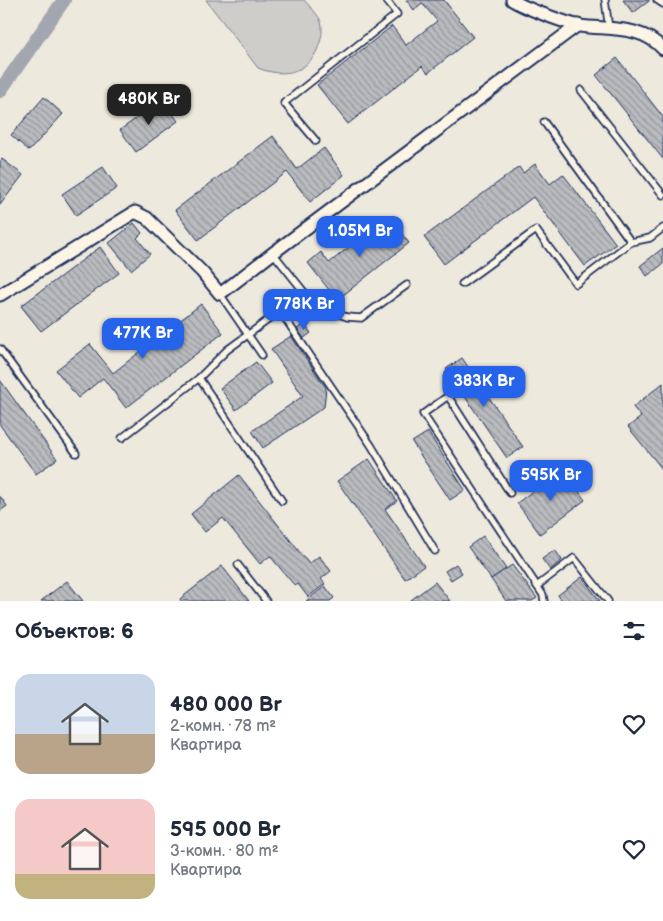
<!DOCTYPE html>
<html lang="ru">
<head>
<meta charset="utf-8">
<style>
	body { margin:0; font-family:"Balsamiq Sans",sans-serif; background:#f6f6f7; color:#1f2937; height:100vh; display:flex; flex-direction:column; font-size:19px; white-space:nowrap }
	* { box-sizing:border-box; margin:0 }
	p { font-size:16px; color:#747a83 }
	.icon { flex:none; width:28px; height:28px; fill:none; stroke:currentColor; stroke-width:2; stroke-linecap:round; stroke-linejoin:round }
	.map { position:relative; height:601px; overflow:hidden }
	.panel { display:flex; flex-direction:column; background:#fff; flex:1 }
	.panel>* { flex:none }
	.price { position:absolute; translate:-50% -42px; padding:0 11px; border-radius:10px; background:#2563eb; color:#fff; font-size:16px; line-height:32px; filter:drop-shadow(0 1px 2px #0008) }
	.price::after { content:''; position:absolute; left:50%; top:30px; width:15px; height:11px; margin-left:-8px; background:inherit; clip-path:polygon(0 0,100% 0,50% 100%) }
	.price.selected { background:#222; color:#fff }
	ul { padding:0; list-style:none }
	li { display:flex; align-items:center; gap:15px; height:125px; padding:0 15px }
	li span { display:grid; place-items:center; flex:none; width:140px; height:100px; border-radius:15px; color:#555 }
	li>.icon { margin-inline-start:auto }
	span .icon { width:60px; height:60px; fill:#fffc; stroke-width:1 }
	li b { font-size:21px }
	h2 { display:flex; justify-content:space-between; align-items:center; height:60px; padding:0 15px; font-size:21px }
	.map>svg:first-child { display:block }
	.pitch { fill:#cfcdca; stroke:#757e94 }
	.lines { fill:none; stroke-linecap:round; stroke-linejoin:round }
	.canal { stroke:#a2a7af; stroke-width:14 }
	.building { fill:url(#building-back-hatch); stroke:#1b2f5e }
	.lane-casing { stroke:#1b2f5e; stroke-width:9 }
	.street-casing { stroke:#1b2f5e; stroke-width:15 }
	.lane { stroke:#fcf5e5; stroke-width:5.5 }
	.street { stroke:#fcf5e5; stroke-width:11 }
</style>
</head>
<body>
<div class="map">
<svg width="663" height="601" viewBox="0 0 663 601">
	<defs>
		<pattern id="building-back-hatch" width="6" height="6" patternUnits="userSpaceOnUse" patternTransform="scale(1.25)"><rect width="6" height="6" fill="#babbbe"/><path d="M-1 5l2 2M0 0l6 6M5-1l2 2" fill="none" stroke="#96989e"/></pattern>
	</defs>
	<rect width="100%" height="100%" fill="#eee9dd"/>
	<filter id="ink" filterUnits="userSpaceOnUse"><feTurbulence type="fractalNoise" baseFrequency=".02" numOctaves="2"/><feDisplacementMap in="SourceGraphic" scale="10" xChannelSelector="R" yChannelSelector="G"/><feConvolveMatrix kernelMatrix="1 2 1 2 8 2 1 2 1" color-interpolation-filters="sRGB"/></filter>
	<g filter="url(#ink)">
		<path class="pitch" d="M206,0H304C309,6 319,15 321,22C323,28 322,36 320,42C312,72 285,79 258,68Z"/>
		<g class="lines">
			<polyline class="canal" points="0,91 64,0"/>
		</g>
		<g class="building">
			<polygon points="406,0 444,0 473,37 428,73 422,66 348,124 317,85 392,26 406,45 437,21 422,3 414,10"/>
			<polygon points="623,0 649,0 649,1 633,13"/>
			<polygon points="617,58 663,117 663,159 596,75"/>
			<polygon points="44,97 63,114 29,151 11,135"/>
			<polygon points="162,100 178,121 136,152 120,130"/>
			<polygon points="273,136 297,169 324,148 344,175 310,202 287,172 198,240 175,210"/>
			<polygon points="2,159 23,175 0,205 0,162"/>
			<polygon points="535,164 550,184 563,174 616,244 585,266 533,197 444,264 424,237 519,167 523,173"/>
			<polygon points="103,167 117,188 76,215 62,194"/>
			<polygon points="388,216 409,243 337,300 308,263 321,252 329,263"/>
			<polygon points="134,223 142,233 137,238 150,254 131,270 109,243"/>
			<polygon points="100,247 119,273 41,331 21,306"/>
			<polygon points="663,248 663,264 647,276 640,266"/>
			<polygon points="201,304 223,333 126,408 103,378 78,398 56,370 90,344 113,373"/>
			<polygon points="304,324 311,333 304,338 297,329"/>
			<polygon points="291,336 326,388 324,407 263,448 252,431 303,396 271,349"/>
			<polygon points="462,358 523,447 507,458 446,369"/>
			<polygon points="256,362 272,383 236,410 220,388"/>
			<polygon points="0,380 57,459 36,474 0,425"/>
			<polygon points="663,383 663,470 628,427 641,417 633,407"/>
			<polygon points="428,432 465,490 450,500 412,442"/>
			<polygon points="369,459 397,501 385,509 424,566 405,579 337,481"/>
			<polygon points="562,469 585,500 540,534 517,503"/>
			<polygon points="239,475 309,564 319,556 331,571 321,579 325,584 308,597 298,584 295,586 270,556 260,564 223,518 205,532 191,514"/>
			<polygon points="0,496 7,506 0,511"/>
			<polygon points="483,536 506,569 491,579 468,547"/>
			<polygon points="555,550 562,560 550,570 542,559"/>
			<polygon points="456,564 462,573 451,580 445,571"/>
			<polygon points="512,565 537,598 532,601 506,601 491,579"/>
			<polygon points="222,566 249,601 181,601 180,599"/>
			<polygon points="582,577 600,601 562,601 558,595"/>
			<polygon points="67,581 83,601 41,601"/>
			<polygon points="435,582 450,601 411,601 411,600"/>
			<polygon points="325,586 334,598 330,601 306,601"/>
		</g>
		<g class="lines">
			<defs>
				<g id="lane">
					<polyline points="605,0 609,29"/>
					<polyline points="657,0 663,4"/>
					<polyline points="581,90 663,195"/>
					<polyline points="544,122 631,242"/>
					<polyline points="316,141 284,103 397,14 386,0"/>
					<polyline points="273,253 305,293 333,312 347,317 361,318 407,285"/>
					<polyline points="462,284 536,230 576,284 631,242 650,238 663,228"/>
					<polyline points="220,294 262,355"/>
					<polyline points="280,311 371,445 435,551"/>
					<polyline points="0,349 76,453"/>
					<polyline points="199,378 282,501"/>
					<polyline points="122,438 199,378 227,350 305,293"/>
					<polyline points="510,493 448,396 423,414 543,595 544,601"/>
					<polyline points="238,565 266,601"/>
					<polyline points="537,586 574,558 608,601"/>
				</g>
				<g id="street">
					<path d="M512,0C524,8 566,23 580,26C610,30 641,25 663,49"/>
					<polyline points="0,295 135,212 147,218 202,272 220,294 273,253 578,25"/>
				</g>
			</defs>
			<use href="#lane" class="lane-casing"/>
			<use href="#street" class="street-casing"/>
			<use href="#lane" class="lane"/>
			<use href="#street" class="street"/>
		</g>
	</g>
</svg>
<b class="price selected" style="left:149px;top:126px">480K Br</b>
<b class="price" style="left:360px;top:258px">1.05M Br</b>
<b class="price" style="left:304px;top:331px">778K Br</b>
<b class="price" style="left:143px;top:360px">477K Br</b>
<b class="price" style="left:484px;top:408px">383K Br</b>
<b class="price" style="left:551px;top:502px">595K Br</b>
</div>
<section class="panel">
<h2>Объектов: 6<svg class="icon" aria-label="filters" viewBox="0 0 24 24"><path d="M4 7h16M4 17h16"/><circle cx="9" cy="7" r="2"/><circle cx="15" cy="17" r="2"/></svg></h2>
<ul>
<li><span style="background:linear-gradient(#c9d6e8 60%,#b9a48a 0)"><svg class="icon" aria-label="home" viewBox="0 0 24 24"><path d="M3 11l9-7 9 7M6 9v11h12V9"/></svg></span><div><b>480 000 Br</b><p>2-комн. · 78 m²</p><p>Квартира</p></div><svg class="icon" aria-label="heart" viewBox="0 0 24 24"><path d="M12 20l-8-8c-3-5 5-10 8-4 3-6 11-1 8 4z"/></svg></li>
<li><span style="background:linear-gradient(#f6c9c9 75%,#c2b280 0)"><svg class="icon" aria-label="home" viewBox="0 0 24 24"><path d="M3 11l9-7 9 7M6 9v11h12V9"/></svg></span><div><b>595 000 Br</b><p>3-комн. · 80 m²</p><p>Квартира</p></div><svg class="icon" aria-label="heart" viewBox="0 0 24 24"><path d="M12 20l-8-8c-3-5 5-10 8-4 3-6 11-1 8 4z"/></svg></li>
</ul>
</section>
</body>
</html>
